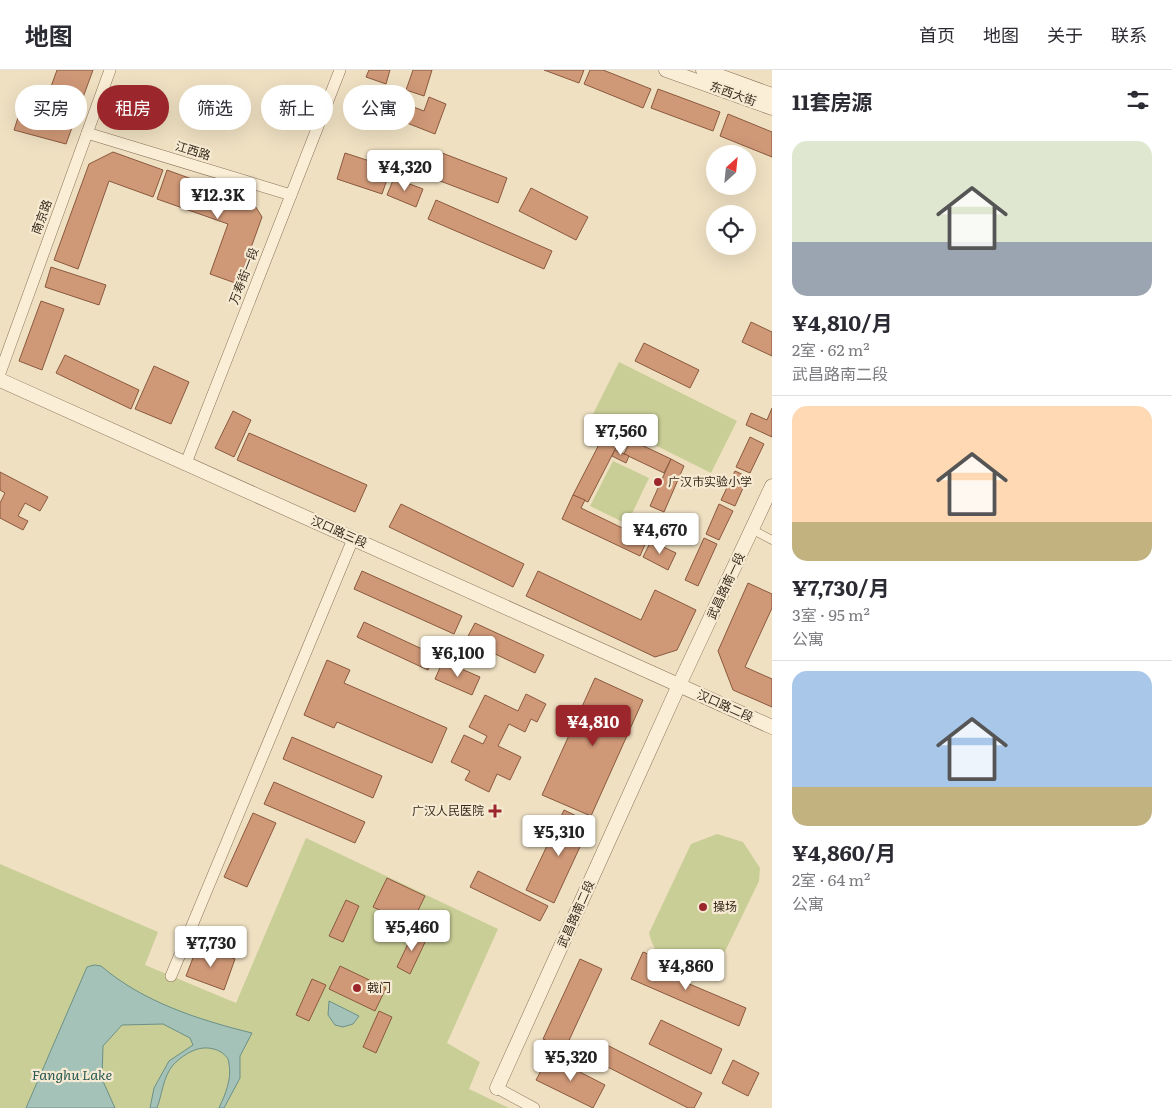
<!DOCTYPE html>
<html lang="zh">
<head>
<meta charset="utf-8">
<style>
	body { margin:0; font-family:Literata,"Noto Sans SC",serif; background:#f7f7f7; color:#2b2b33; height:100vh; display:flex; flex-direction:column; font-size:19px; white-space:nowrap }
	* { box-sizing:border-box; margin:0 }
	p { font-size:16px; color:#7c7c81 }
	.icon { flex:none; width:28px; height:28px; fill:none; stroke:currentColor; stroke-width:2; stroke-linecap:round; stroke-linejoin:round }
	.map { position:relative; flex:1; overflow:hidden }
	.sheet { display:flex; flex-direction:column; background:#fff; width:400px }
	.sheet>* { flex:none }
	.top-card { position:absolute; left:15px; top:15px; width:475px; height:45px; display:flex; gap:10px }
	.needle { width:32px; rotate:27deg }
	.buttons { position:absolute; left:706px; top:75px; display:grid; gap:10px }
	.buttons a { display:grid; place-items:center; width:50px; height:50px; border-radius:50%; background:#fff; box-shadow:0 5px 20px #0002; font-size:25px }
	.price { position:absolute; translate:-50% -42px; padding:0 11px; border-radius:5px; background:#fff; color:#222; font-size:16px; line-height:32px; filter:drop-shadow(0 1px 2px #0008) }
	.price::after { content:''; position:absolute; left:50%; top:30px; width:15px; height:11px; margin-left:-8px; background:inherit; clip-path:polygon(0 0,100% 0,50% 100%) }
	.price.current { background:#9b272c; color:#fff }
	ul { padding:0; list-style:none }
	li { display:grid; align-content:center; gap:10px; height:265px; padding:0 20px }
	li+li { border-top:1px solid #e1e1e2 }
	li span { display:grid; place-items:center; height:155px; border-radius:15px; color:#555 }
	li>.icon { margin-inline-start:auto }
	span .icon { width:90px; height:90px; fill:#fffc; stroke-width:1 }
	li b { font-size:21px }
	h2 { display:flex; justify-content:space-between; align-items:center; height:60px; padding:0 20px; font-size:21px }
	.chip { padding:0 18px; border-radius:22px; background:#fff; box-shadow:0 5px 20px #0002; font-size:18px; line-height:45px }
	.chip.current { background:#9b272c; color:#fff }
	header { display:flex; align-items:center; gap:30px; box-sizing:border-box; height:70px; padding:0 25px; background:#fff; border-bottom:1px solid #e1e1e2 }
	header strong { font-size:24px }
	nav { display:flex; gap:28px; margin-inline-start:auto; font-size:18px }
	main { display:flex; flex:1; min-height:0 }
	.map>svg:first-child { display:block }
	.green { fill:#c9ce96 }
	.water { fill:#a5c2b8; stroke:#6b9086 }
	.building { fill:#cf9877; stroke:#8a593e }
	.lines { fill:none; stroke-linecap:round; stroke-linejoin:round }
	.pedestrian-casing { stroke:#8a7159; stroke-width:9 }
	.minor-casing { stroke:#8a7159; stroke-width:12 }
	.tertiary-casing { stroke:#8a7159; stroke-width:15 }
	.pedestrian { stroke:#faeed6; stroke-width:8 }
	.minor { stroke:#faeed6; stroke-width:11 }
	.tertiary { stroke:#faeed6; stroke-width:14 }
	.poi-dot { fill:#9b272c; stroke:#f6ebd2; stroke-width:2 }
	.labels { text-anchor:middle; stroke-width:4.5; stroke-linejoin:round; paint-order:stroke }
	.street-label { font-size:12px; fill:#392a1d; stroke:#f6ebd2 }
	.poi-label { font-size:12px; fill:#392a1d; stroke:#f6ebd2; text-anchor:start }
	.water-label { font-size:14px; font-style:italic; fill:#2c5955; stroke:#f6ebd2 }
</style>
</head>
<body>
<header>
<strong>地图</strong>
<nav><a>首页</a><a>地图</a><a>关于</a><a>联系</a></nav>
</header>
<main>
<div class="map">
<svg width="772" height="1038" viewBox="0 0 772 1038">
	<rect width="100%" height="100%" fill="#efe0c2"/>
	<g class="green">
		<polygon points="619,292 737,351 711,403 593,344"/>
		<polygon points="613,391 649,408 627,454 590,436"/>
		<path d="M717,764L743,772L760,798L759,811L717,898C685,907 657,897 649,863L691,774Z"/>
		<polygon points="306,768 498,859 447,973 480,992 469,1019 509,1038 0,1038 0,794 158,862 145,895 236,933"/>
	</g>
	<g class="water">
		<path d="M94,895L101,896C143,932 199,950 252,963L240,986V1008L224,1038H219C225,1025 232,1009 229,994C229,988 225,985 221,982C203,972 186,982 173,995C163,1007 162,1025 157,1038H150L154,1018L169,991L193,975L190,968L163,954L122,955L103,976L102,1009L115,1038H26L87,897Z"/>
		<polygon points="329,931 359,946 353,954 343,957 335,955 328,945"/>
	</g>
	<g class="building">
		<polygon points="57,0 93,0 66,74 14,60 24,29 44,36"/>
		<polygon points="369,0 390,0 386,14 366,7"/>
		<polygon points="413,0 432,0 424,26 406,20"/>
		<polygon points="544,0 584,0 579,13"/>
		<polygon points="590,0 603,0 651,19 643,38 584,14"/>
		<polygon points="658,19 720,42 713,61 651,38"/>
		<polygon points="372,21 424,41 429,27 446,34 435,64 366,37"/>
		<polygon points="728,44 772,62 772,87 720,66"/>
		<polygon points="437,81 507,108 498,133 427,106"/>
		<polygon points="113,82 163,100 153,127 109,111 78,199 54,190 89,94"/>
		<polygon points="345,83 391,98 382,124 337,109"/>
		<polygon points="167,100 252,131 262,147 238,214 210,204 228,154 157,129"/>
		<polygon points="394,108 423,119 416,137 387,125"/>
		<polygon points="531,118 588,147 576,170 519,141"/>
		<polygon points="436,130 552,181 544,199 428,149"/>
		<polygon points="51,197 106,215 99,235 45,217"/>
		<polygon points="41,231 64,239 42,300 19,291"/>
		<polygon points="751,252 772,262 772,286 742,272"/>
		<polygon points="644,273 699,300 690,318 635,291"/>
		<polygon points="65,285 139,320 131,339 56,303"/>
		<polygon points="154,296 189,312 171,354 135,339"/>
		<polygon points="772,338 772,367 746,355 751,343 767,350"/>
		<polygon points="233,341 251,350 234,387 215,378"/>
		<polygon points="608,357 623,364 588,432 573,425"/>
		<polygon points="249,363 367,415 355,442 237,390"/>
		<polygon points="750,367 764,374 750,403 736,397"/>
		<polygon points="631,370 671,389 664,403 624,384"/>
		<polygon points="615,380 629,386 626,393 612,386"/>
		<polygon points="671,389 684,396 664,442 650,436"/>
		<polygon points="735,401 748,407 735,436 721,430"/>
		<polygon points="0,402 48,427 40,441 25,433 18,446 28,451 23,460 0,448 0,433 5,423 0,420"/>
		<polygon points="573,425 585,430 581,438 647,470 640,486 562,449"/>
		<polygon points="401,434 524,494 513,517 389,457"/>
		<polygon points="719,434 733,441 719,470 706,464"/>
		<polygon points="704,468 717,474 698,516 685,510"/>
		<polygon points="651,471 676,483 668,500 643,487"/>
		<polygon points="362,501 462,546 454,564 354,519"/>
		<polygon points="538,501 641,550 655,520 696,540 677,580 655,587 526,526"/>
		<polygon points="748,513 772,524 772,538 745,597 772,609 772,637 733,620 718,581"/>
		<polygon points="364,552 435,585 428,600 357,567"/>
		<polygon points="475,553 544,585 535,603 466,570"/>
		<polygon points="327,590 350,600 344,613 447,658 432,693 337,652 334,658 304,645"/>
		<polygon points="443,591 480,607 472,625 435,609"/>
		<polygon points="595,608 643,630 591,746 542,725"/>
		<polygon points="526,624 546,634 537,652 531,649 525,662 509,654 498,676 521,687 510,710 497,704 489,722 465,710 470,701 451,692 464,665 483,674 487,666 469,657 485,625 518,641"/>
		<polygon points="292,667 382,706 373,728 283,689"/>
		<polygon points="274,712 365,752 355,773 264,734"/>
		<polygon points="564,740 591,753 554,833 526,820"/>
		<polygon points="253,743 276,753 247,817 224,807"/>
		<polygon points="478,801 548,836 540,851 470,817"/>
		<polygon points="387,808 425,826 411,855 373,837"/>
		<polygon points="346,830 359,836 343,872 329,866"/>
		<polygon points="414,861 427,868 410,904 397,897"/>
		<polygon points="198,875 235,889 224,920 186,906"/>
		<polygon points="643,882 658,888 654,899 746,938 739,956 631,909"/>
		<polygon points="580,889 602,899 565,979 543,969"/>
		<polygon points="340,896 386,918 375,941 329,919"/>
		<polygon points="312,909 326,915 309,951 296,945"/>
		<polygon points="379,941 392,947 376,983 363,977"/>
		<polygon points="661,950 722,979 711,1004 649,974"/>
		<polygon points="601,972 702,1023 694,1038 688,1038 592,989"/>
		<polygon points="549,986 605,1015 593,1038 536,1010"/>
		<polygon points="733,990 759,1003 748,1026 722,1013"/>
	</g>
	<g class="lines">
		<defs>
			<polyline id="pedestrian" points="753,460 772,470"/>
			<g id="minor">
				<polyline points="87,63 291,125"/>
				<polyline points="0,303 110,0"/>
				<polyline points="186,393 340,0"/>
				<polyline points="171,906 353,469"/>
				<polyline points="497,1018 534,1038"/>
			</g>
			<g id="tertiary">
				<polyline points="666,0 772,38"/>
				<polyline points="703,0 772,25"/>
				<polyline points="0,310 772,657"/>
				<polyline points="497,1018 679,615 772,416"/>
			</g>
		</defs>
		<use href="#pedestrian" class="pedestrian-casing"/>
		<use href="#minor" class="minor-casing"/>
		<use href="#tertiary" class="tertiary-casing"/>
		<use href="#pedestrian" class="pedestrian"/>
		<use href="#minor" class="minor"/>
		<use href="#tertiary" class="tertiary"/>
	</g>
	<g class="poi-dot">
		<circle cx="658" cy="412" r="5"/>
		<path d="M492.5 733.5h5v5h5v5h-5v5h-5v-5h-5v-5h5z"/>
		<circle cx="703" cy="837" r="5"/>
		<circle cx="357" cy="918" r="5"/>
	</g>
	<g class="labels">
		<g class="street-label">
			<text transform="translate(733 24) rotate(20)" y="4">东西大街</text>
			<text transform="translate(193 81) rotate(17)" y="4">江西路</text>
			<text transform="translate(42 147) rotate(-70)" y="4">南京路</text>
			<text transform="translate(244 206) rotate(-69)" y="4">万寿街一段</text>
			<text transform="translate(339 462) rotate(24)" y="4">汉口路三段</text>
			<text transform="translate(726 516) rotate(-65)" y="4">武昌路南一段</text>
			<text transform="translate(725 636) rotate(24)" y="4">汉口路二段</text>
			<text transform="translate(576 844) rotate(-66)" y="4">武昌路南二段</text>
		</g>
		<g class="poi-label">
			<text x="668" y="416">广汉市实验小学</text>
			<text x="484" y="745" text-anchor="end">广汉人民医院</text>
			<text x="713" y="841">操场</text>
			<text x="367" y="922">戟门</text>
		</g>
		<g class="water-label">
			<text x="72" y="1010">Fanghu Lake</text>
		</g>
	</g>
</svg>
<div class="buttons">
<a><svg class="needle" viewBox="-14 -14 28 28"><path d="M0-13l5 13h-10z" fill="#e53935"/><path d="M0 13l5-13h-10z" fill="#7c7c81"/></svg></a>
<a><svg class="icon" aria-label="locate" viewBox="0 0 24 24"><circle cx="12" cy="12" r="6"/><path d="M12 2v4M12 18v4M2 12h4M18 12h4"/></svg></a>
</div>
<b class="price" style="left:405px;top:122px">¥4,320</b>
<b class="price" style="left:218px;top:150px">¥12.3K</b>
<b class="price" style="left:621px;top:386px">¥7,560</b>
<b class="price" style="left:660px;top:485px">¥4,670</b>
<b class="price" style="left:458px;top:608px">¥6,100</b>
<b class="price current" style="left:593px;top:677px">¥4,810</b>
<b class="price" style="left:559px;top:787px">¥5,310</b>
<b class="price" style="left:412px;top:882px">¥5,460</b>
<b class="price" style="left:211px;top:898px">¥7,730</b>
<b class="price" style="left:686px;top:921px">¥4,860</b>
<b class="price" style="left:571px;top:1012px">¥5,320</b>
<div class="top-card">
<a class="chip">买房</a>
<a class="chip current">租房</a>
<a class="chip">筛选</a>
<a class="chip">新上</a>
<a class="chip">公寓</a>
</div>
</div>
<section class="sheet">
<h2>11套房源<svg class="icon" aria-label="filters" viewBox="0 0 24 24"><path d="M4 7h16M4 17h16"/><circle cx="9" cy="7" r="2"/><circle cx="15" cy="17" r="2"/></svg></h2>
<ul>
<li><span style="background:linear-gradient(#dfe7d0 65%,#9aa5b1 0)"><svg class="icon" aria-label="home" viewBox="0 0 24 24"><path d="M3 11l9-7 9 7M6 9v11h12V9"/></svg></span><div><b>¥4,810/月</b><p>2室 · 62 m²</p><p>武昌路南二段</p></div></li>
<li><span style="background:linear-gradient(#ffd9b3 75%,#c2b280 0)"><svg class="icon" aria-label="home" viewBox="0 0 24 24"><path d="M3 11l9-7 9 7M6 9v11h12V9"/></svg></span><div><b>¥7,730/月</b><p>3室 · 95 m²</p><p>公寓</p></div></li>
<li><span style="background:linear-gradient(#a9c7e8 75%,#c2b280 0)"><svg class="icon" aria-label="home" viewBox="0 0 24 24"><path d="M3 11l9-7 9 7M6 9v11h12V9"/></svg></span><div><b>¥4,860/月</b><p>2室 · 64 m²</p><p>公寓</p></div></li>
</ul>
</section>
</main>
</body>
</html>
